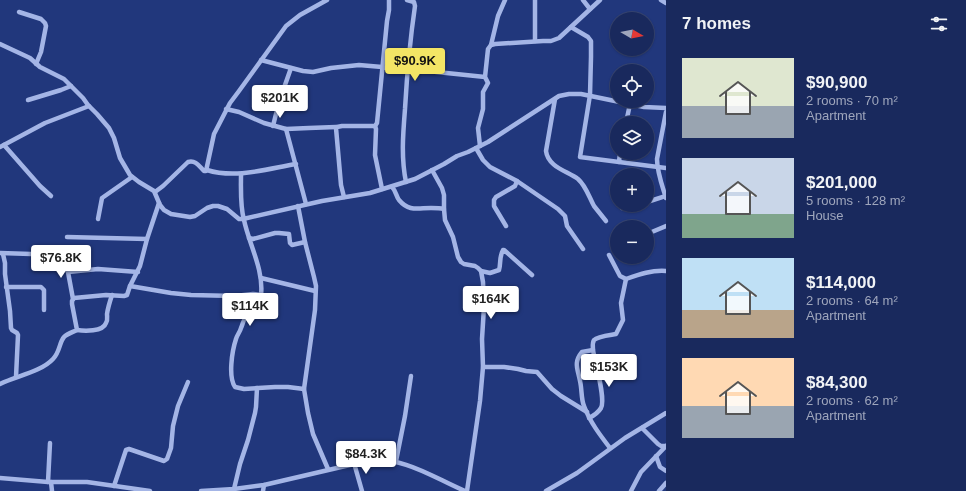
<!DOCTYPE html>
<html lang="en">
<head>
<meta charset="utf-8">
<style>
	body { margin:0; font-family:Helvetica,sans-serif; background:#223163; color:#f1f3f6; height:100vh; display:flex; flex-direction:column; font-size:15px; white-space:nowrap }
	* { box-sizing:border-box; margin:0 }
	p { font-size:13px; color:#9fa6bc }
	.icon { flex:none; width:22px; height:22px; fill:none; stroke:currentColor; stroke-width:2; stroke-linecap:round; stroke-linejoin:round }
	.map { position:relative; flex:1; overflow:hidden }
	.drawer { display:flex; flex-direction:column; background:#19295d; width:300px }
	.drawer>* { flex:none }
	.needle { width:26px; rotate:100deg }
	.fabs { position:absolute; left:610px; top:12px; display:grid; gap:8px }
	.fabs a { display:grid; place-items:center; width:44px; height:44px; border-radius:50%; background:#19295d; box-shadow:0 1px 3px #0004,0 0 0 1px #374572; font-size:20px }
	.price { position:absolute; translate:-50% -34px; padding:0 9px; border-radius:4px; background:#fff; color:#222; font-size:13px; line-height:26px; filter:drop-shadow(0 1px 2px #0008) }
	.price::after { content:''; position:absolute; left:50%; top:24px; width:12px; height:9px; margin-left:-6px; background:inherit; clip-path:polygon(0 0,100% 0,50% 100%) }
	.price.active { background:#f3e565; color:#111 }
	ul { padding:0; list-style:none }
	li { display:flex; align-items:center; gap:12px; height:100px; padding:0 16px }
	li span { display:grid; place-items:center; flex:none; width:112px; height:80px; border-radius:0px; color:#555 }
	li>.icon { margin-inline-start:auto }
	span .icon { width:48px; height:48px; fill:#fffc; stroke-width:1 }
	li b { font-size:17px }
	h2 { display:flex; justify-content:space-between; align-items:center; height:48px; padding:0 16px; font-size:17px }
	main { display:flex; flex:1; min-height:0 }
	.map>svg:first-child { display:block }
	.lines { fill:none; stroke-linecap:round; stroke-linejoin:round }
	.minor { stroke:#a4b5e6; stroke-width:4.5 }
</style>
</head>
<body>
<main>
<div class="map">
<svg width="666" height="491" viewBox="0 0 666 491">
	<rect width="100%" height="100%" fill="#21377c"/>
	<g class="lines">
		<g class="minor">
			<polyline points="535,0 535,41"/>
			<polyline points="583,0 590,9"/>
			<polyline points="661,0 666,3"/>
			<polyline points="19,12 41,19 45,23 46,26 41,52 36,64"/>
			<polyline points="571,27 588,37 591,41 591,57 590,95 580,157 666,168"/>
			<polyline points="0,44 30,58 40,67 64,79 83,98 88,105 97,114 109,128 114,138 120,158 130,175 139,182 154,191 160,205 164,210 171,214 190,217 195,216 207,208 213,206 218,206 227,209 239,219 243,219 322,201 370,193 415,179 444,164 457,156 468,152 488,142 559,96 569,94 581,94 644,107 666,108"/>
			<polyline points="491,45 498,16 505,0"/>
			<polyline points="261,60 303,71 313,72 331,68 359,65 382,67 386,68 408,69 485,77"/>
			<path d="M555,99L546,151C548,167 567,171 578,179C586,186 589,197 594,206C598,211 602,216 606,221"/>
			<polyline points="28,100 61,90 71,86"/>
			<polyline points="226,109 239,112 264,123 286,129 309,128 336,127"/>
			<path d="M666,112L657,159C657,172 662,185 666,198"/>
			<polyline points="626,123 630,104"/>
			<polyline points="273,126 279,102 291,68"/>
			<polyline points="375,126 376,129 375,155 382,189"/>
			<polyline points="286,129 306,204"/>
			<polyline points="4,145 40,186 51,196"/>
			<polyline points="480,146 478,128 483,109 483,92 488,83 485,77 488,49 491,45 495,44 543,41 551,41 559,38 600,0"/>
			<polyline points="0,147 45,123 89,106"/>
			<polyline points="476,148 483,160 490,167 517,181 558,209 565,216 567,226 583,249"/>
			<polyline points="619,162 620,153"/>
			<path d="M207,170C235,179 267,169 296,164"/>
			<polyline points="432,170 442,188 444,195 444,209 445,220 453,237 458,257 461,262 464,264 475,266 478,268 481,271 483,282 484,307 482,339 483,367 480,401 467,491"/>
			<path d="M241,174C241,189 240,206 244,220C249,244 264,270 261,295C259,309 252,307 246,317C243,320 243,324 241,328C240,332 237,335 236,339C232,351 228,377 235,387L244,389L275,387H288L304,389"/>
			<path d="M406,182C401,158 403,134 405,109C407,74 410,40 415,6L414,2L407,0"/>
			<path d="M392,187C396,191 396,196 399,200C409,212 418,208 431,208C436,208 440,208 444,209"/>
			<path d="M155,192L163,186L188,162C196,160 199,166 204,171H206L214,134L230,103L239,91L286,26L300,15L327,0"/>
			<polyline points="344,197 341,185 336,128 337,127 342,126 375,126 377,123 387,21 389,10 389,0"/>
			<polyline points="647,202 666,196"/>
			<polyline points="298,206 305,242 314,277 316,286 315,310 304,389 308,413 313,434 328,469"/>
			<polyline points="622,208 638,205"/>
			<polyline points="98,219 102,198 132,177"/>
			<polyline points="506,226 494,206 494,200 496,197 515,186 517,181"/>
			<polyline points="647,234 666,226"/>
			<polyline points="67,237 147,239"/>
			<polyline points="249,238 253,239 275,233 279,233 289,234 290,243 292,245 305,242"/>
			<polyline points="0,253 31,254 54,250 56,251 59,253 63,255 68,272 73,299"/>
			<polyline points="3,254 5,263 5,274 10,311 11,328 12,330 17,333 18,335 16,377"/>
			<path d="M609,255L620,276L626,279C640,274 652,270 666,271"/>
			<path d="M481,271L490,273L499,270C501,264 499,257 503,250H504L532,275"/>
			<polyline points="68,272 98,269 138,272"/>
			<polyline points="261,278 315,291"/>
			<polyline points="130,286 171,293 191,295 235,296 253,294 261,295"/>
			<polyline points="6,287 41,287 44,290 44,310"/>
			<polyline points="484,307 493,309 501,309"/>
			<path d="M77,330C84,331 103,332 106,323C108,320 107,317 107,314C108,307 110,301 112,295"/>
			<path d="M593,350L582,352C573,363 578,369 580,381C582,389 581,399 584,406C590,422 600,435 610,448"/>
			<polyline points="483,367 504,367 518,369 526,371 537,372 552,389 561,396 587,412"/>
			<path d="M0,384C16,376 41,372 53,359C60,352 59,343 64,337C67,334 73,332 77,330L72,304V301L74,298L106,295L124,296L127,295L130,286L140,266L147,239L159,203"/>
			<path d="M589,418C593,416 598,413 601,408C606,399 595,362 593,350C593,347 592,343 594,340C598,336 611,335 616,334L623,320L621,303L626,279"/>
			<polyline points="642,428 658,444 661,446 666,446"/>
			<polyline points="656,456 660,467 666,471"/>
			<polyline points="396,461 405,416 411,376"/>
			<polyline points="354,463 362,491"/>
			<polyline points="0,478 48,482 87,482 150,491"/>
			<polyline points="48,482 50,443"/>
			<polyline points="51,482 52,491"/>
			<polyline points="114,486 126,450 129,449 164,461 167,459 171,448 173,426 178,406 188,382"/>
			<polyline points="234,489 240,464 248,440 255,413 256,407 257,388"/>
			<path d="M201,491L234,489L264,485L367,461C404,456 432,477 465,491"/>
			<polyline points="263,491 264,485"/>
			<polyline points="546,491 577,473 625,438 666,413"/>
			<polyline points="631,491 641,472 666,446"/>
			<polyline points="659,491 666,483"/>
		</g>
	</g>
</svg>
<div class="fabs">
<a><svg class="needle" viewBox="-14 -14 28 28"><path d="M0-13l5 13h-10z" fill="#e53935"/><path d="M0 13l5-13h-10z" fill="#9fa6bc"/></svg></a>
<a><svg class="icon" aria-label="locate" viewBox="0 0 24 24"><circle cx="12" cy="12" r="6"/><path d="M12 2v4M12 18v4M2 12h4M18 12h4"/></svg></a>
<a><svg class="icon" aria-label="layers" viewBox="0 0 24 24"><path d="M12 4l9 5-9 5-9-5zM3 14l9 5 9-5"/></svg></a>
<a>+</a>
<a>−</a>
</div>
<b class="price active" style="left:415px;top:82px">$90.9K</b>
<b class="price" style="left:280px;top:119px">$201K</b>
<b class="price" style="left:61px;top:279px">$76.8K</b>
<b class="price" style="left:491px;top:320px">$164K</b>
<b class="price" style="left:250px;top:327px">$114K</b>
<b class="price" style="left:609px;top:388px">$153K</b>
<b class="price" style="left:366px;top:475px">$84.3K</b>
</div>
<section class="drawer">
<h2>7 homes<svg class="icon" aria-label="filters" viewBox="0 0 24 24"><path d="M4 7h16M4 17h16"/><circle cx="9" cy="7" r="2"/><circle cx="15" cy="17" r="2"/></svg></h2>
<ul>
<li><span style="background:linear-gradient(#dfe7d0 60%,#9aa5b1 0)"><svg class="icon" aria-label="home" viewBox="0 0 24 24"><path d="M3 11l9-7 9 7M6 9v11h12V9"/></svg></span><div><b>$90,900</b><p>2 rooms · 70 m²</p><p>Apartment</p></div></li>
<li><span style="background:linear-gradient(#c9d6e8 70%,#7fa58c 0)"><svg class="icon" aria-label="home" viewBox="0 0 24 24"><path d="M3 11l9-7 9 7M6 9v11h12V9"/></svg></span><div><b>$201,000</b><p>5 rooms · 128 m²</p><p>House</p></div></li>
<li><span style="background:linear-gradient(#bfe0f5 65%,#b9a48a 0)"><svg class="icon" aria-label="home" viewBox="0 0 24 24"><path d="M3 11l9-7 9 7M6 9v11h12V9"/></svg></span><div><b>$114,000</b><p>2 rooms · 64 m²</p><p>Apartment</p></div></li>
<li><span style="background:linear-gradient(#ffd9b3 60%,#9aa5b1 0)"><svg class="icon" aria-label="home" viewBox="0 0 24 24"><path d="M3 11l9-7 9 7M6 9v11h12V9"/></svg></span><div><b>$84,300</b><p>2 rooms · 62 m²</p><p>Apartment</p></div></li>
</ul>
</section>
</main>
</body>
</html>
